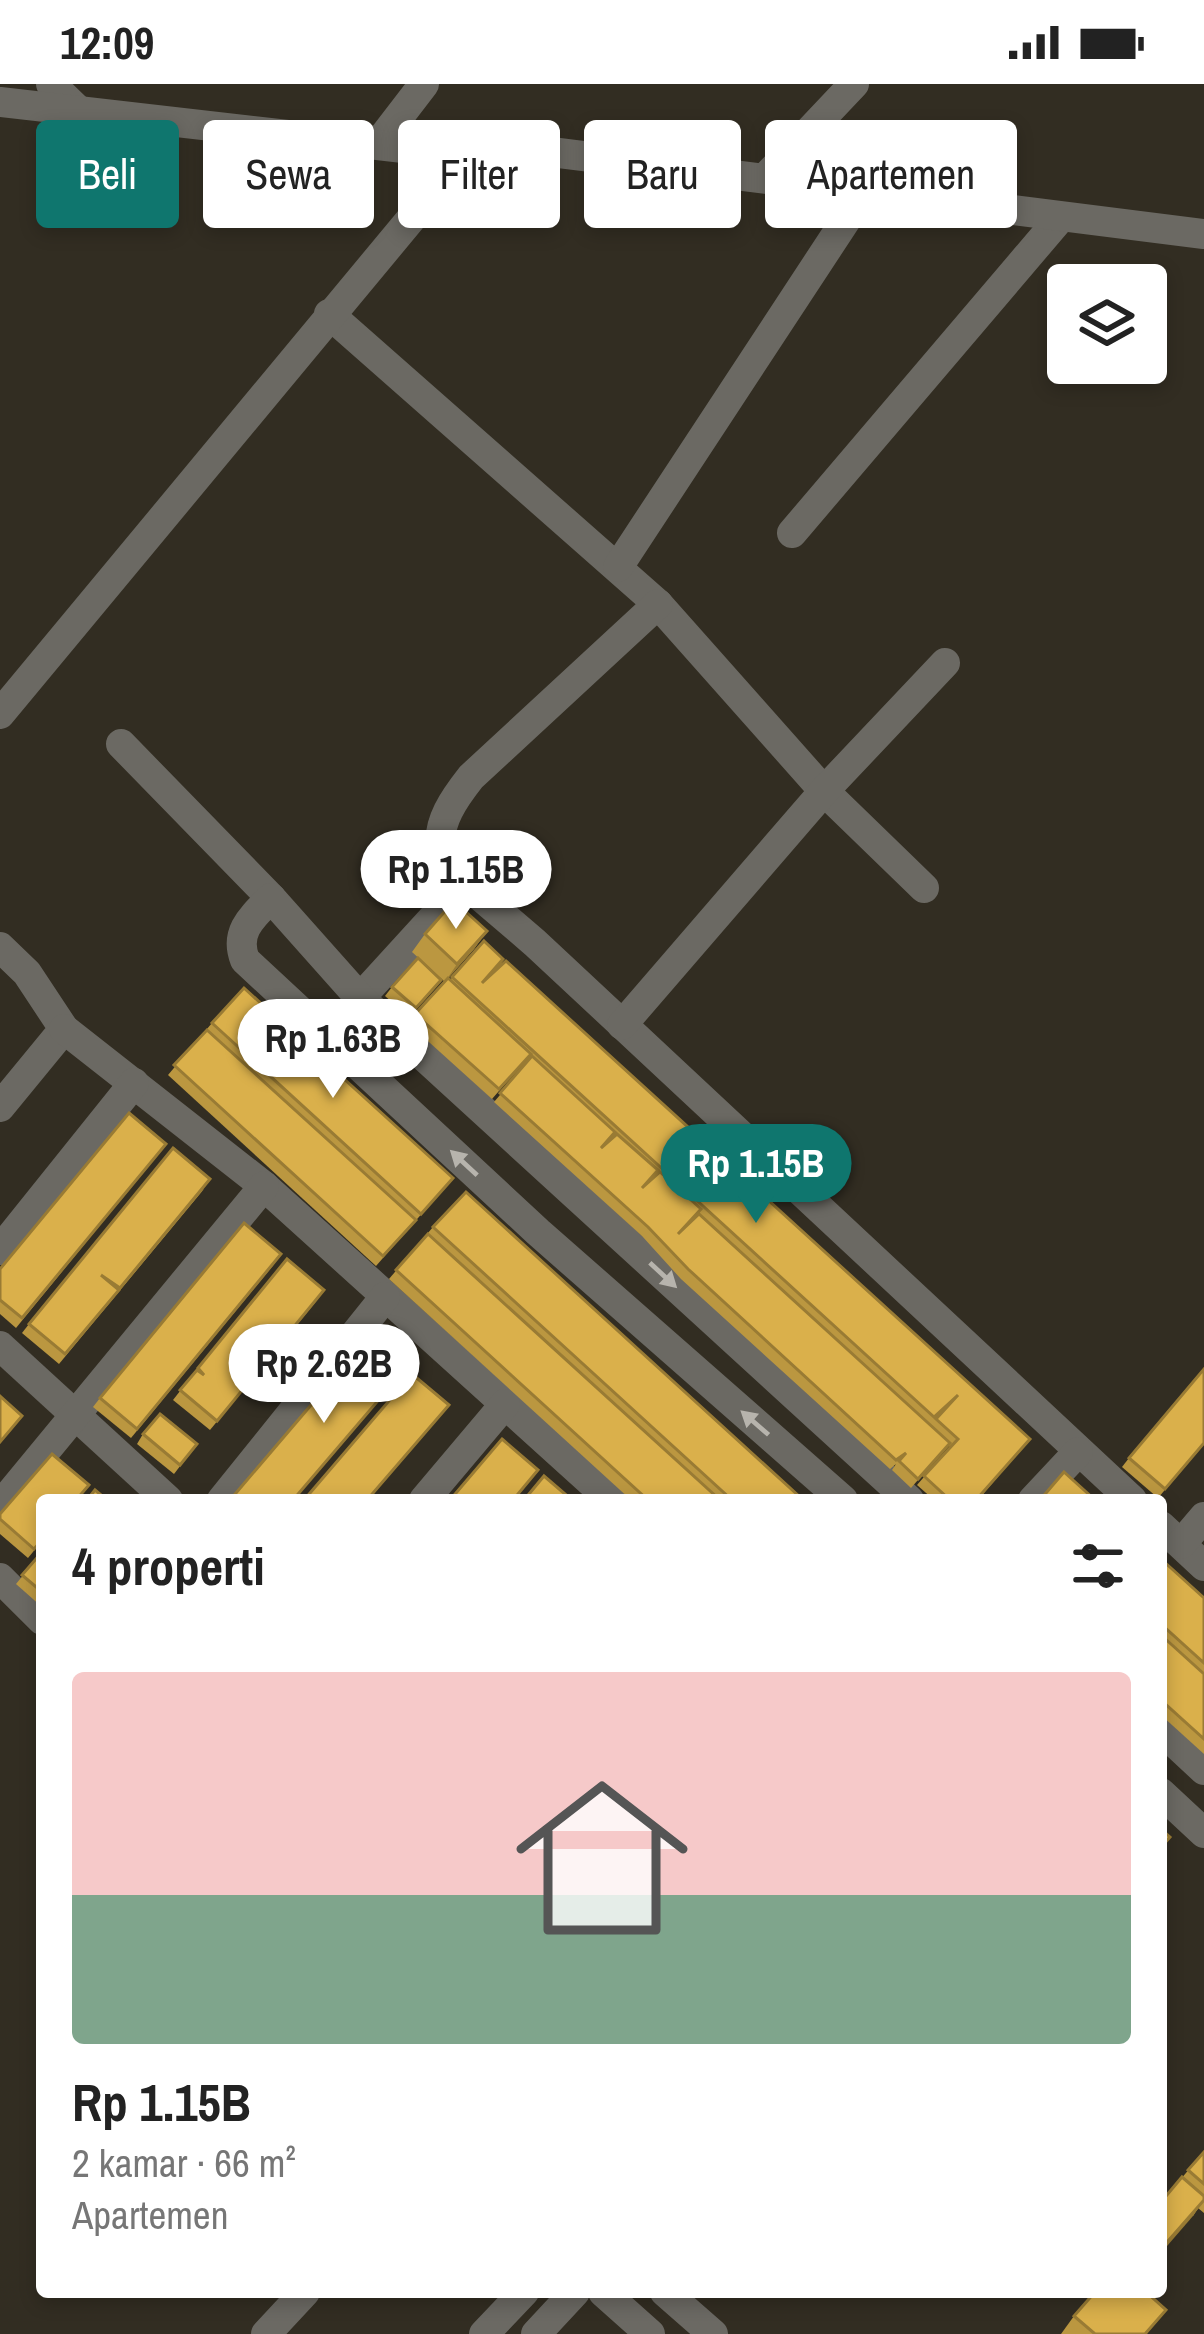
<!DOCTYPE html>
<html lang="id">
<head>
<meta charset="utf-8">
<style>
	body { margin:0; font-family:"Archivo Narrow",sans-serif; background:#f6f6f6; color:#222; height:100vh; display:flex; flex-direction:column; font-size:45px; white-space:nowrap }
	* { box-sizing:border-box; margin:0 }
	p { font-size:39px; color:#767676 }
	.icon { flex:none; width:66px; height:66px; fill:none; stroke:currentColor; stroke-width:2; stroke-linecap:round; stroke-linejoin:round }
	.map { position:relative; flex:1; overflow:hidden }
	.details { position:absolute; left:36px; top:1410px; width:1131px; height:804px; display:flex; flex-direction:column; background:#fff; border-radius:12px; box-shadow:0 6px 18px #0003 }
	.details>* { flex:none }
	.top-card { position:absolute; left:36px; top:36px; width:1134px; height:108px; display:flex; gap:24px }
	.buttons { position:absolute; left:1047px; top:180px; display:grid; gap:24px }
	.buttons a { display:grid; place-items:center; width:120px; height:120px; border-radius:12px; background:#fff; box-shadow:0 6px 18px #0003; font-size:60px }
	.price { position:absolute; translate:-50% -102px; padding:0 27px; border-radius:42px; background:#fff; color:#222; font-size:39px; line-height:78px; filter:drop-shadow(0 3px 6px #0008) }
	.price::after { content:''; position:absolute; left:50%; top:72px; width:36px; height:27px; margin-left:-18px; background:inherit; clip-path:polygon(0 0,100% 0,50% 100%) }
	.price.on { background:#0f766e; color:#fff }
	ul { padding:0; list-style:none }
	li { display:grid; align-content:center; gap:24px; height:636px; padding:0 36px }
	li span { display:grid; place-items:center; height:372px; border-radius:12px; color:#555 }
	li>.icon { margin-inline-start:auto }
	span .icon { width:216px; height:216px; fill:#fffc; stroke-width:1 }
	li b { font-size:51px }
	h2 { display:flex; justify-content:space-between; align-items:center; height:144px; padding:0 36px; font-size:51px }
	.tag { padding:0 42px; border-radius:12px; background:#fff; box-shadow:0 6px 18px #0003; font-size:42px; line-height:108px }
	.tag.on { background:#0f766e; color:#fff }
	.status { display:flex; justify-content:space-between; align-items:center; height:84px; padding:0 60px; background:#fff; direction:ltr }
	.status svg { height:33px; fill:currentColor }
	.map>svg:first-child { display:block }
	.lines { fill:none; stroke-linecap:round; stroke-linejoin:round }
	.minor { stroke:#6b6963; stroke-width:30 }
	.tertiary { stroke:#6b6963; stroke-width:30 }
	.wall { fill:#bb9740 }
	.shaded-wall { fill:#997b34 }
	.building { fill:#dab04b; stroke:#997b34; stroke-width:3 }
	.oneway { fill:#b7b4ad }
</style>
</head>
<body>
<div class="status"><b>12:09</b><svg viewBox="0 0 49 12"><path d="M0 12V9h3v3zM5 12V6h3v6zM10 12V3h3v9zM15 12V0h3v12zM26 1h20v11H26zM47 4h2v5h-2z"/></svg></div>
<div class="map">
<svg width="1204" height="2250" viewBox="0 0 1204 2250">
	<rect width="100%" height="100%" fill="#322d22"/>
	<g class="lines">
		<g class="minor">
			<polyline points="51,0 79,27"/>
			<polyline points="378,60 424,0"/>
			<polyline points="766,93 854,0"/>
			<polyline points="329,230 658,520 824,707 924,804"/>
			<polyline points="792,449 1061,133"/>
			<polyline points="618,483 863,110"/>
			<polyline points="0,630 464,71"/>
			<polyline points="121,660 271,814"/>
			<path d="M465,799C459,790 445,777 442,766C435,740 456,712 471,693L658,520"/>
			<polyline points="0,863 27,889 64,945 0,1023"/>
			<polyline points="360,914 465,799 535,859 1132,1416"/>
			<polyline points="622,941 824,707 945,579"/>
			<polyline points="64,945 264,1102 611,1416"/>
			<polyline points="0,1166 134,999"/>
			<polyline points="0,1262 168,1416"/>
			<polyline points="222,1416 385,1213"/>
			<polyline points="424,1416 505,1320"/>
			<path d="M843,1416L538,1148L245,876C234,848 252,833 271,814L360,914L909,1416"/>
			<polyline points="1033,1416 1078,1368"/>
			<polyline points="0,1422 264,1102"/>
			<polyline points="1161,1442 1204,1482"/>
			<polyline points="1181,1460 1204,1433"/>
			<polyline points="0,1494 42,1536"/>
			<polyline points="1161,1646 1204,1686"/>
			<polyline points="1161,1709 1204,1749"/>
			<polyline points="603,2208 650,2250"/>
			<polyline points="665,2208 713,2250"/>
			<polyline points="266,2250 305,2208"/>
			<polyline points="484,2250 524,2208"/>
			<polyline points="536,2250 575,2208"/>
		</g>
		<polyline class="tertiary" points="0,18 464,71 551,68 1204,150"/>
	</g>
	<g class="wall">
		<polygon points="487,847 474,865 448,894 450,896 484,857 493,889 1030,1355 978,1416 934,1416 917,1401 950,1363 948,1361 911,1404 892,1386 896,1380 890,1385 681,1195 642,1152 494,1018 528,978 526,976 492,1015 409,940 445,898 412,868 425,850"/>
		<polygon points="441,896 409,933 385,912 392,903"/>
		<polygon points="212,939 453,1094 376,1182 168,991"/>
		<polygon points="166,1060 16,1244 0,1230 0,1185"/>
		<polygon points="204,1105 59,1280 22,1249 29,1240"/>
		<polygon points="433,1143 799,1416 631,1416 389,1195"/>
		<polygon points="275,1179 131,1354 93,1323 100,1314"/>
		<polygon points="318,1215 210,1346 173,1316 198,1284"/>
		<polygon points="143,1350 197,1360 174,1390 137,1360"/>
		<polygon points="1204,1360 1158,1414 1122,1383 1129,1374"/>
		<polygon points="52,1370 89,1401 77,1416 42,1416 42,1457 28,1474 0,1450 0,1430"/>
		<polygon points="42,1468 42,1523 16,1500"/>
		<polygon points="1161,1475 1204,1514 1204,1670 1161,1631"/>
		<polygon points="1204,2068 1204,2129 1198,2124 1193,2132 1161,2118"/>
		<polygon points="1074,2232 1148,2250 1061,2250"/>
	</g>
	<g class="shaded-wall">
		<polygon points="487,847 474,865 445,898 457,880"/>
		<polygon points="1204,2116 1193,2132 1161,2169 1161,2165"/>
	</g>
	<g class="building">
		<polygon points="454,817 487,847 457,880 425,850"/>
		<polygon points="484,857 503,875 482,899 506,877 1030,1355 976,1416 950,1416 924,1392 958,1355 936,1335 958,1311 934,1333 452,893"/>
		<polygon points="418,874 441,896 416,924 392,903"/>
		<polygon points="448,894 531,970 499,1005 415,930"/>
		<polygon points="244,904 453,1094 421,1130 212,939"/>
		<polygon points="207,946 416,1136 383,1172 174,981"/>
		<polygon points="532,972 615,1048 601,1064 617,1050 658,1086 642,1104 660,1088 701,1125 678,1150 699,1130 950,1359 918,1395 899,1377 906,1369 896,1376 688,1185 648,1143 500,1009"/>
		<polygon points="129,1029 166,1060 22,1234 0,1216 0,1185"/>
		<polygon points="173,1064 210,1095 120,1204 101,1191 119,1206 65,1270 29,1240"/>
		<polygon points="466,1108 801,1414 799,1416 732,1416 433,1143"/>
		<polygon points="244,1139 281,1170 137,1345 100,1314"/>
		<polygon points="428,1150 720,1416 687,1416 691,1411 686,1416 648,1416 396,1186"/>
		<polygon points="287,1175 324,1206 217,1337 180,1306 197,1286 204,1291 198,1284"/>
		<polygon points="370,1252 406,1284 293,1416 230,1416"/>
		<polygon points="1204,1285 1204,1359 1165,1405 1129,1374"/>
		<polygon points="412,1290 449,1321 367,1416 304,1416"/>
		<polygon points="0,1312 22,1332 0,1358"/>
		<polygon points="160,1330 197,1360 180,1381 143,1350"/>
		<polygon points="502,1355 538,1386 513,1416 450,1416"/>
		<polygon points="52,1370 89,1401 76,1416 42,1416 42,1456 34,1465 0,1435 0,1430"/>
		<polygon points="1064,1388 1095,1416 1040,1416"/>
		<polygon points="544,1392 572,1416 524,1416"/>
		<polygon points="95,1406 107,1416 87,1416"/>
		<polygon points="42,1468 42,1508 22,1491"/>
		<polygon points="1161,1475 1204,1514 1204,1579 1161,1540"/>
		<polygon points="1161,1551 1204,1590 1204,1655 1161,1616"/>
		<polygon points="1161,1745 1170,1753 1161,1763"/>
		<polygon points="1204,2068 1204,2100 1188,2086"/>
		<polygon points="1182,2093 1204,2112 1204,2116 1161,2165 1161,2118"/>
		<polygon points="1095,2208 1146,2208 1166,2226 1145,2250 1095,2250 1074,2232"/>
	</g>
	<defs><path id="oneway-solid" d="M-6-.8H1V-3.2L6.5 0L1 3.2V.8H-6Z" transform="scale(3)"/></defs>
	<g class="oneway">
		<use href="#oneway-solid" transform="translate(464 1079) rotate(-137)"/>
		<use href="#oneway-solid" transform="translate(663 1191) rotate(43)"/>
		<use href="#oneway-solid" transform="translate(755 1339) rotate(-139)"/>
	</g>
</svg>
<div class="buttons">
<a><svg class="icon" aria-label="layers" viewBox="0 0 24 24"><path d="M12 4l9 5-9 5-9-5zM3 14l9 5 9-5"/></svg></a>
</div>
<b class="price" style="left:456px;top:848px">Rp 1.15B</b>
<b class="price" style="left:333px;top:1017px">Rp 1.63B</b>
<b class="price on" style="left:756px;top:1142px">Rp 1.15B</b>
<b class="price" style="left:324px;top:1342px">Rp 2.62B</b>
<div class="top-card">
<a class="tag on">Beli</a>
<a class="tag">Sewa</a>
<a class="tag">Filter</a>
<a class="tag">Baru</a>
<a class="tag">Apartemen</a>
</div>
<section class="details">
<h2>4 properti<svg class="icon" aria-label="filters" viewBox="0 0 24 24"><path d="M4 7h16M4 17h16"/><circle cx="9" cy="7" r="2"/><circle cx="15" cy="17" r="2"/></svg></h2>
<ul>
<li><span style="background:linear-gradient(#f6c9c9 60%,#7fa58c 0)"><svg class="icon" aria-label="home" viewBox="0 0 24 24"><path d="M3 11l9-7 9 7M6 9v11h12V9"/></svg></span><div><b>Rp 1.15B</b><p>2 kamar · 66 m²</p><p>Apartemen</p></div></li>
</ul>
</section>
</div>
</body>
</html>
